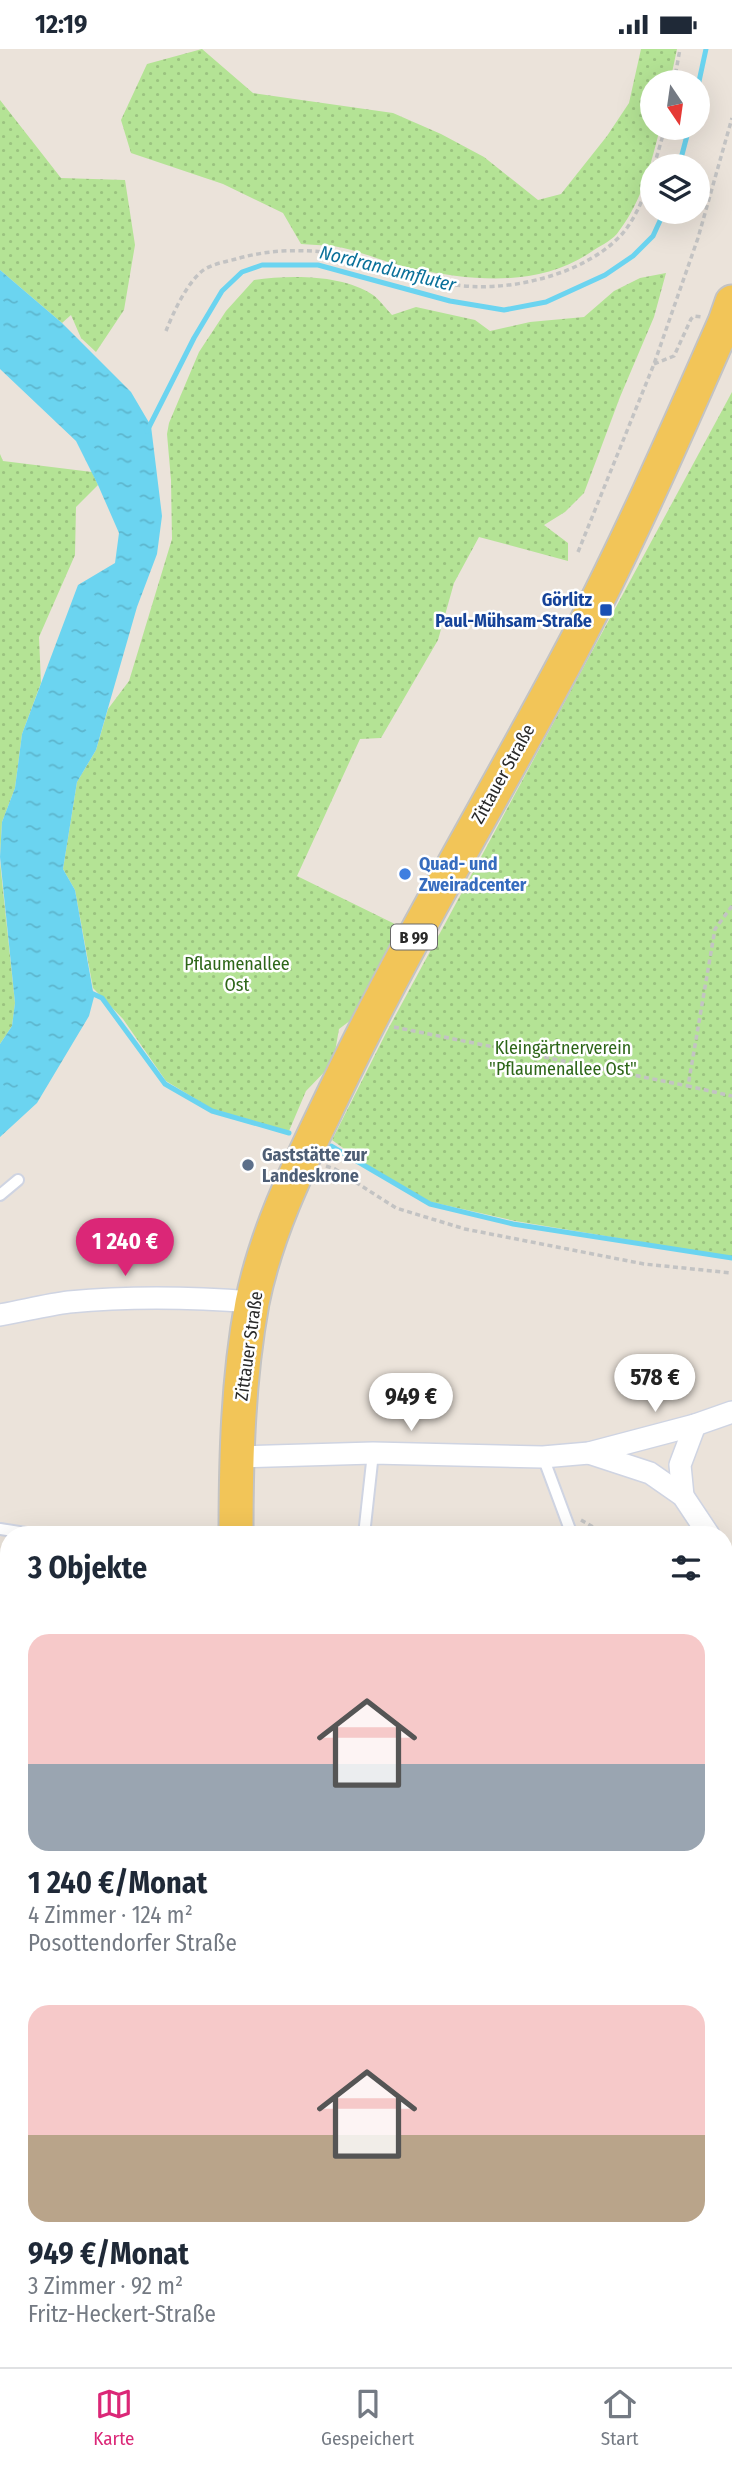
<!DOCTYPE html>
<html lang="de">
<head>
<meta charset="utf-8">
<style>
	body { margin:0; font-family:"Fira Sans Condensed",sans-serif; background:#f6f6f7; color:#1f2937; height:100vh; display:flex; flex-direction:column; font-size:26px; white-space:nowrap }
	* { box-sizing:border-box; margin:0 }
	p { font-size:23px; color:#747a83 }
	.icon { flex:none; width:38px; height:38px; fill:none; stroke:currentColor; stroke-width:2; stroke-linecap:round; stroke-linejoin:round }
	.map { position:relative; flex:1; overflow:hidden }
	.sheet { position:absolute; left:0px; top:1477px; width:733px; height:842px; display:flex; flex-direction:column; background:#fff; border-radius:28px 28px 0 0; box-shadow:0 7px 28px #0002 }
	.sheet>* { flex:none }
	.needle { width:46px; rotate:167deg }
	.buttons { position:absolute; left:640px; top:21px; display:grid; gap:14px }
	.buttons a { display:grid; place-items:center; width:70px; height:70px; border-radius:50%; background:#fff; box-shadow:0 7px 28px #0002; font-size:35px }
	.price { position:absolute; translate:-50% -60px; padding:0 16px; border-radius:24px; background:#fff; color:#222; font-size:23px; line-height:46px; filter:drop-shadow(0 2px 4px #0008) }
	.price::after { content:''; position:absolute; left:50%; top:42px; width:21px; height:16px; margin-left:-10px; background:inherit; clip-path:polygon(0 0,100% 0,50% 100%) }
	.price.on { background:#db2777; color:#fff }
	ul { padding:0; list-style:none }
	li { display:grid; align-content:center; gap:14px; height:371px; padding:0 28px }
	li span { display:grid; place-items:center; height:217px; border-radius:21px; color:#555 }
	li>.icon { margin-inline-start:auto }
	span .icon { width:126px; height:126px; fill:#fffc; stroke-width:1 }
	li b { font-size:30px }
	h2 { display:flex; justify-content:space-between; align-items:center; height:84px; padding:0 28px; font-size:30px }
	.status { display:flex; justify-content:space-between; align-items:center; height:49px; padding:0 35px; background:#fff; direction:ltr }
	.status svg { height:19px; fill:currentColor }
	.tab-bar { display:flex; justify-content:space-around; align-items:center; height:98px; border-top:2px solid #e0e1e3; background:#fff; font-size:19px; color:#747a83 }
	.tab-bar a { display:grid; justify-items:center; gap:4px }
	.tab-bar .on { color:#db2777 }
	.map>svg:first-child { display:block }
	.grass { fill:url(#grass-dots) }
	.water { fill:url(#water-ripples) }
	.lines { fill:none; stroke-linecap:round; stroke-linejoin:round }
	.stream { stroke:#6bd4f0; stroke-width:5 }
	.service-casing { stroke:#cfd4e2; stroke-width:14 }
	.minor-casing { stroke:#cfd4e2; stroke-width:24 }
	.primary-casing { stroke:#c3c3c3; stroke-width:37 }
	.path { stroke:#c3c3c3; stroke-width:3.5; stroke-dasharray:5 3.5; stroke-linecap:butt }
	.service { stroke:#fff; stroke-width:10 }
	.minor { stroke:#fff; stroke-width:21 }
	.primary { stroke:#f2c558; stroke-width:33 }
	.tram { stroke:#9da2b4; stroke-width:2 }
	.transit-dot { fill:#1a4fb4; stroke:#fff; stroke-width:2.5 }
	.shop-dot { fill:#3f7fe0; stroke:#fff; stroke-width:2.5 }
	.service-dot { fill:#5c6f8a; stroke:#fff; stroke-width:2.5 }
	.labels { text-anchor:middle; stroke-width:5; stroke-linejoin:round; paint-order:stroke }
	.shield { fill:#fff; stroke:#696969; stroke-width:2 }
	.shield-label { font-size:16px; font-weight:bold; fill:#292929 }
	.transit-label { font-size:18px; font-weight:bold; fill:#164399; stroke:#fff; text-anchor:end }
	.street-label { font-size:18px; fill:#292929; stroke:#fff }
	.shop-label { font-size:18px; font-weight:bold; fill:#366cbe; stroke:#fff; text-anchor:start }
	.park-label { font-size:18px; fill:#2d6618; stroke:#fff }
	.service-label { font-size:18px; font-weight:bold; fill:#4e5e75; stroke:#fff; text-anchor:start }
	.water-label { font-size:19px; font-style:italic; fill:#0b719a; stroke:#fff }
</style>
</head>
<body>
<div class="status"><b>12:19</b><svg viewBox="0 0 49 12"><path d="M0 12V9h3v3zM5 12V6h3v6zM10 12V3h3v9zM15 12V0h3v12zM26 1h20v11H26zM47 4h2v5h-2z"/></svg></div>
<div class="map">
<svg width="732" height="2318" viewBox="0 0 732 2318">
	<defs>
		<pattern id="grass-dots" width="8" height="8" patternUnits="userSpaceOnUse" patternTransform="scale(1.75)"><rect width="8" height="8" fill="#b4e395"/><path d="M2 2h.1M6 6h.1" fill="none" stroke="#9bc380" stroke-width="1.8" stroke-linecap="round"/></pattern>
		<pattern id="water-ripples" width="26" height="14" patternUnits="userSpaceOnUse" patternTransform="scale(1.75)"><rect width="26" height="14" fill="#6bd4f0"/><path d="M2 4q2-2 4 0t4 0M15 11q2-2 4 0t4 0" fill="none" stroke="#5db6ce"/></pattern>
	</defs>
	<rect width="100%" height="100%" fill="#ebe3da"/>
	<g class="grass">
		<path d="M202,0L253,44L393,64L441,85L484,108L538,151L561,145L607,87L629,54L641,0H677L670,33H653V79H660C651,115 642,152 619,182C614,190 602,196 594,201C540,239 475,232 415,220C387,215 360,201 333,197C322,196 311,196 301,195L283,164L223,135L131,104L121,71L147,15Z"/>
		<polygon points="0,51 61,129 125,131 135,196 124,261 96,303 81,289 71,266 62,274 0,221"/>
		<path d="M666,224L654,268L620,348L584,444L565,463L544,476L568,494V512L479,488L454,534L438,591L381,689L360,690L297,827L401,878L355,968L339,980L333,1014L306,1042L289,1082L212,1060L166,1032L123,970L93,939L75,841L63,820L77,733L96,701L108,660L129,632L172,490L171,431L167,385L169,374L199,303L226,262L254,231C289,226 342,225 373,246C380,251 386,260 392,266L416,258L475,271L490,282L530,273L584,268L614,242L640,229Z"/>
		<polygon points="732,343 732,1208 515,1172 431,1153 396,1137 332,1091 386,984"/>
		<polygon points="0,405 3,412 92,423 98,436 76,458 75,506 39,588 41,634 22,685 15,739 2,773 0,808"/>
		<polygon points="0,813 15,954 12,977 0,995"/>
	</g>
	<polygon class="water" points="0,221 62,274 131,343 151,377 162,467 157,505 137,558 96,701 77,733 63,820 75,841 94,948 89,967 37,1054 0,1088 0,995 12,977 15,954 0,808 2,773 15,739 22,685 78,536 115,514 119,484 98,436 76,392 0,320"/>
	<g class="lines">
		<g class="stream">
			<polyline points="698,37 706,0"/>
			<polyline points="679,117 689,79"/>
			<polyline points="147,382 194,289 222,242 242,223 262,216 318,216 450,252 504,261 546,253 605,226 633,207 653,187 664,163"/>
			<polyline points="89,943 102,949 165,1035 212,1062 289,1084"/>
			<polyline points="331,1097 430,1155 513,1175 732,1209"/>
		</g>
		<defs>
			<g id="service">
				<polyline points="0,1146 18,1131"/>
				<polyline points="543,1408 572,1486"/>
				<polyline points="0,1480 39,1486"/>
				<polyline points="364,1486 373,1404"/>
				<polyline points="724,2059 732,2081"/>
				<polyline points="724,2110 732,2111"/>
			</g>
			<g id="minor">
				<path d="M0,1266C23,1262 46,1256 69,1253C130,1247 191,1248 253,1253"/>
				<polyline points="589,1404 650,1424 683,1447 709,1486"/>
				<polyline points="236,1408 373,1404 543,1408 589,1404 695,1376 732,1363"/>
				<polyline points="683,1447 680,1416 695,1376"/>
				<polyline points="724,1512 732,1527"/>
				<polyline points="0,1676 9,1678"/>
				<polyline points="0,1851 9,1853"/>
				<polyline points="0,1912 9,1908"/>
				<polyline points="0,2010 9,2011"/>
			</g>
			<g id="primary">
				<path d="M236,1486C236,1408 238,1330 252,1254C267,1178 304,1107 337,1038C407,892 491,753 567,610C625,501 675,387 725,273L732,253"/>
				<polyline points="238,2318 238,2310"/>
			</g>
		</defs>
		<use href="#service" class="service-casing"/>
		<use href="#minor" class="minor-casing"/>
		<use href="#primary" class="primary-casing"/>
		<g class="path">
			<polyline points="674,33 680,0"/>
			<polyline points="654,117 665,79"/>
			<path d="M166,282C173,264 186,236 201,223C210,215 225,213 236,210C280,197 329,200 373,213C399,220 423,230 450,235C504,245 585,227 623,184C637,167 646,143 653,122"/>
			<polyline points="654,315 674,307 691,270 694,267 702,268"/>
			<polyline points="578,503 654,315 698,189 732,69"/>
			<polyline points="732,857 715,880 688,1037 732,1047"/>
			<polyline points="394,978 688,1037"/>
			<polyline points="326,1117 335,1120 396,1159 465,1180 644,1215 732,1224"/>
			<polyline points="581,1471 607,1486"/>
			<polyline points="724,1626 732,1622"/>
			<polyline points="724,1752 732,1748"/>
			<polyline points="724,1880 732,1878"/>
			<polyline points="724,2002 732,1999"/>
			<polyline points="724,2277 732,2275"/>
			<polyline points="375,2310 381,2318"/>
			<polyline points="316,2318 317,2310"/>
		</g>
		<use href="#service" class="service"/>
		<use href="#minor" class="minor"/>
		<use href="#primary" class="primary"/>
		<g class="tram">
			<polyline points="724,2296 732,2290"/>
			<polyline points="708,2318 712,2310"/>
		</g>
	</g>
	<rect class="transit-dot" x="599" y="554" width="14" height="14" rx="3.5"/>
	<circle class="shop-dot" cx="405" cy="825" r="7"/>
	<circle class="service-dot" cx="248" cy="1116" r="7"/>
	<g class="labels">
		<rect class="shield" x="391" y="875.5" width="46" height="25" rx="5"/>
		<g class="shield-label">
			<text x="414" y="894">B 99</text>
		</g>
		<g class="transit-label">
			<text x="592" y="557">Görlitz<tspan x="592" dy="21">Paul-Mühsam-Straße</tspan></text>
		</g>
		<g class="street-label">
			<text transform="translate(503 725) rotate(-61)" y="6">Zittauer Straße</text>
			<text transform="translate(249 1297) rotate(-82)" y="6">Zittauer Straße</text>
		</g>
		<g class="shop-label">
			<text x="419" y="821">Quad- und<tspan x="419" dy="21">Zweiradcenter</tspan></text>
		</g>
		<g class="park-label">
			<text x="237" y="921">Pflaumenallee<tspan x="237" dy="21">Ost</tspan></text>
			<text x="563" y="1005">Kleingärtnerverein<tspan x="563" dy="21">"Pflaumenallee Ost"</tspan></text>
		</g>
		<g class="service-label">
			<text x="262" y="1112">Gaststätte zur<tspan x="262" dy="21">Landeskrone</tspan></text>
		</g>
		<g class="water-label">
			<text transform="translate(388 219) rotate(14)" y="7">Nordrandumfluter</text>
		</g>
	</g>
</svg>
<div class="buttons">
<a><svg class="needle" viewBox="-14 -14 28 28"><path d="M0-13l5 13h-10z" fill="#e53935"/><path d="M0 13l5-13h-10z" fill="#747a83"/></svg></a>
<a><svg class="icon" aria-label="layers" viewBox="0 0 24 24"><path d="M12 4l9 5-9 5-9-5zM3 14l9 5 9-5"/></svg></a>
</div>
<b class="price on" style="left:125px;top:1229px">1 240 €</b>
<b class="price" style="left:655px;top:1365px">578 €</b>
<b class="price" style="left:411px;top:1384px">949 €</b>
<section class="sheet">
<h2>3 Objekte<svg class="icon" aria-label="filters" viewBox="0 0 24 24"><path d="M4 7h16M4 17h16"/><circle cx="9" cy="7" r="2"/><circle cx="15" cy="17" r="2"/></svg></h2>
<ul>
<li><span style="background:linear-gradient(#f6c9c9 60%,#9aa5b1 0)"><svg class="icon" aria-label="home" viewBox="0 0 24 24"><path d="M3 11l9-7 9 7M6 9v11h12V9"/></svg></span><div><b>1 240 €/Monat</b><p>4 Zimmer · 124 m²</p><p>Posottendorfer Straße</p></div></li>
<li><span style="background:linear-gradient(#f6c9c9 60%,#b9a48a 0)"><svg class="icon" aria-label="home" viewBox="0 0 24 24"><path d="M3 11l9-7 9 7M6 9v11h12V9"/></svg></span><div><b>949 €/Monat</b><p>3 Zimmer · 92 m²</p><p>Fritz-Heckert-Straße</p></div></li>
</ul>
</section>
</div>
<nav class="tab-bar">
<a class="on"><svg class="icon" aria-label="map" viewBox="0 0 24 24"><path d="M3 6l6-2 6 2 6-2v14l-6 2-6-2-6 2zM9 4v14M15 6v14"/></svg>Karte</a>
<a><svg class="icon" aria-label="saved" viewBox="0 0 24 24"><path d="M7 4h10v16l-5-4-5 4z"/></svg>Gespeichert</a>
<a><svg class="icon" aria-label="home" viewBox="0 0 24 24"><path d="M3 11l9-7 9 7M6 9v11h12V9"/></svg>Start</a>
</nav>
</body>
</html>
